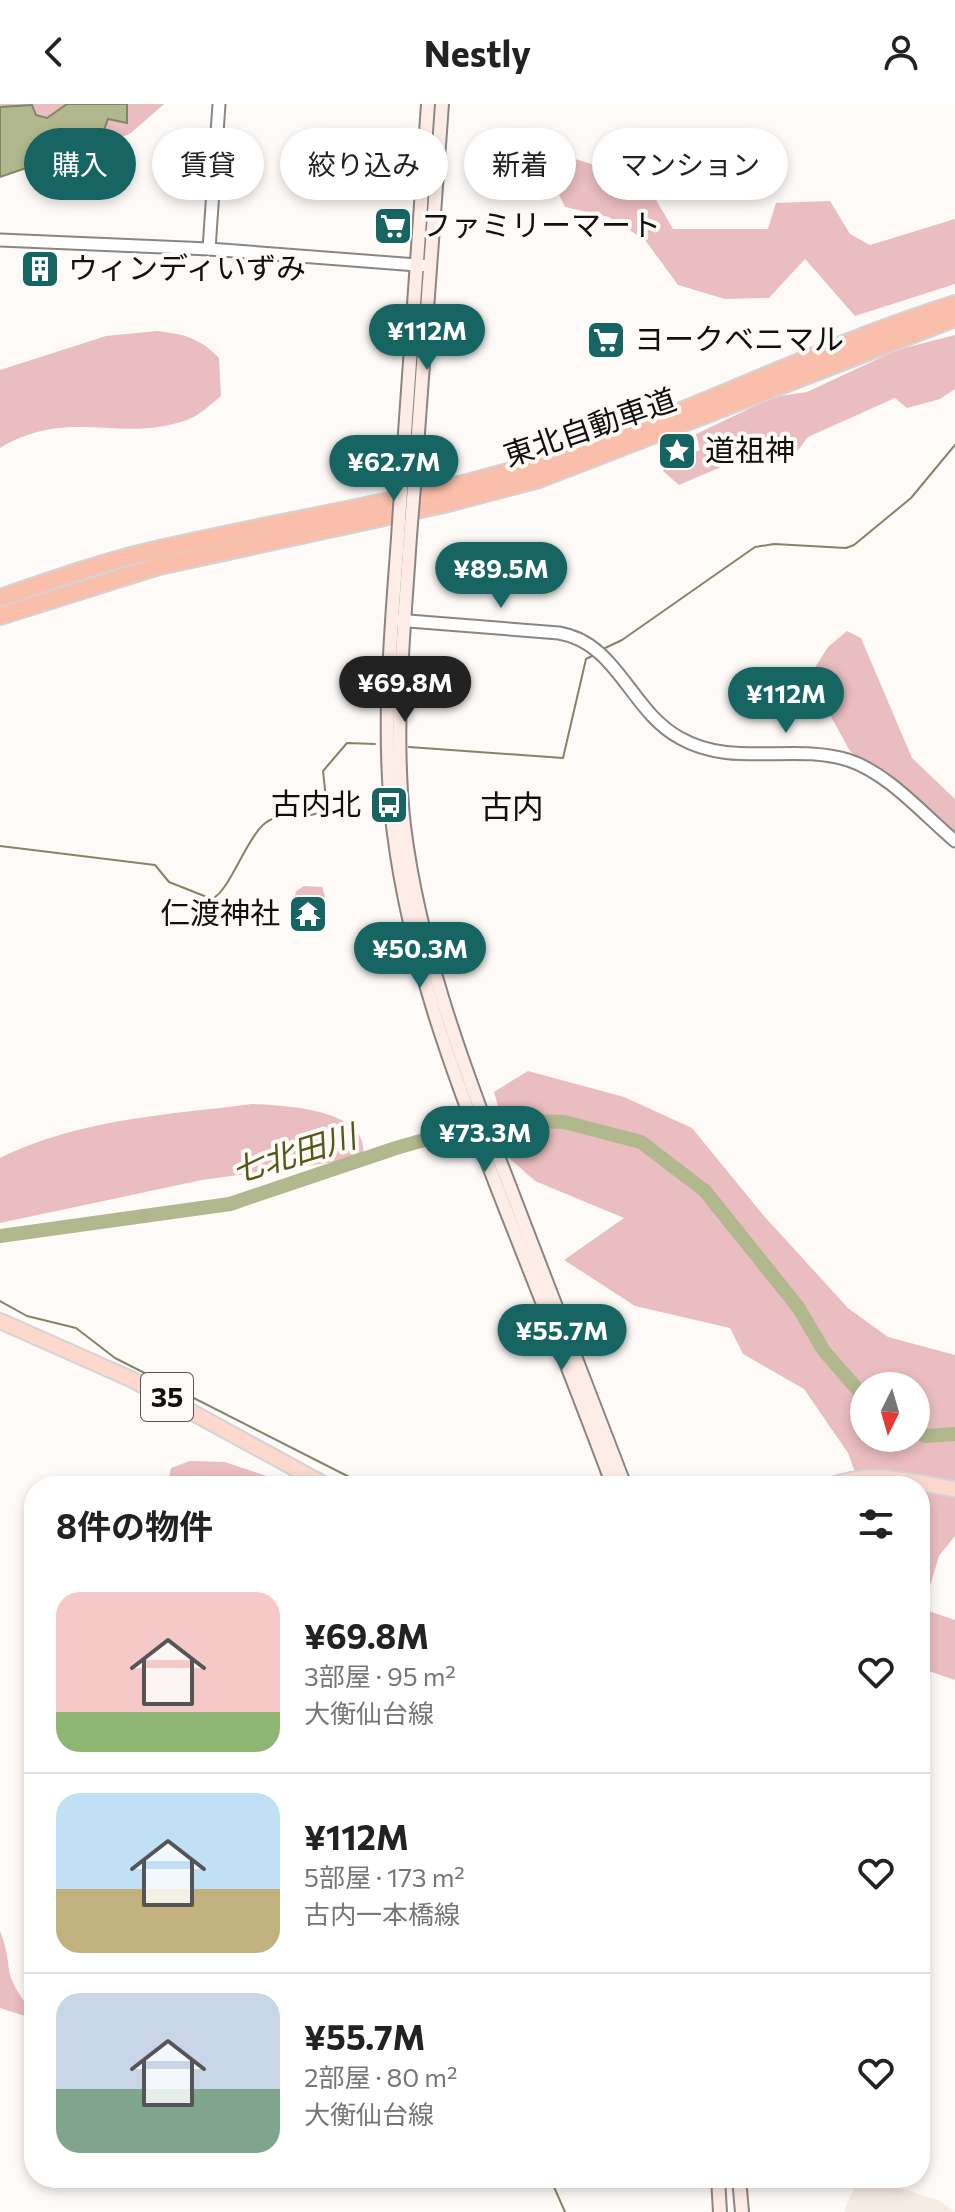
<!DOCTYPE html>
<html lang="ja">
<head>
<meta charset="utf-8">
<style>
	body { margin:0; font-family:Commissioner,"Noto Sans JP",sans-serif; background:#f2f2f2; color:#222; height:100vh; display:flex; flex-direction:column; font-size:30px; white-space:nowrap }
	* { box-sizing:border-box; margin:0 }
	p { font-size:26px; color:#767676 }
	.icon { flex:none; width:44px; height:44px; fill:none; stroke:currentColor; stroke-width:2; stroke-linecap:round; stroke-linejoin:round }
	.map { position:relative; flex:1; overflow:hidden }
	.drawer { position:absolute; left:24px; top:1372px; width:906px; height:712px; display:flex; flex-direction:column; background:#fff; border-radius:32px; box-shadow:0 4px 12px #0003 }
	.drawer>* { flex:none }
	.banner { position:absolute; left:24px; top:24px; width:908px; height:72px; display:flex; gap:16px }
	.needle { width:52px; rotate:185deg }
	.controls { position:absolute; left:850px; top:1268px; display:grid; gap:16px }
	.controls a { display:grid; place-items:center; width:80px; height:80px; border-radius:50%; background:#fff; box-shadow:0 4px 12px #0003; font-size:40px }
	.price { position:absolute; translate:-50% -68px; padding:0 18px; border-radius:28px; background:#176562; color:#fff; font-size:26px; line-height:52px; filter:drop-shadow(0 2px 4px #0008) }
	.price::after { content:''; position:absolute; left:50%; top:48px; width:24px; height:18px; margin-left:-12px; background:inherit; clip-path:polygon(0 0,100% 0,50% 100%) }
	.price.active { background:#222; color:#fff }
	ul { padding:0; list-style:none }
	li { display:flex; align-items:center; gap:24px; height:200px; padding:0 32px }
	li+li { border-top:2px solid #e0e0e0 }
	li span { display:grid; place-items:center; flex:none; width:224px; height:160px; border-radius:24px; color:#555 }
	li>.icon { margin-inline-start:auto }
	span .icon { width:96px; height:96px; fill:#fffc; stroke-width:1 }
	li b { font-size:34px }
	h2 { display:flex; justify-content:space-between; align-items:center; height:96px; padding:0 32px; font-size:34px }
	.pill { padding:0 28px; border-radius:36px; background:#fff; box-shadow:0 4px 12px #0003; font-size:28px; line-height:72px }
	.pill.active { background:#176562; color:#fff }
	header { display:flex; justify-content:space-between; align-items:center; height:104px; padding:0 32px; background:#fff; font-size:36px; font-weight:700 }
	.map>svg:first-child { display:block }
	.built { fill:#f4ece4 }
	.green { fill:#eabdc0; fill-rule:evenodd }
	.water { fill:#b1b88e; stroke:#818668; stroke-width:2 }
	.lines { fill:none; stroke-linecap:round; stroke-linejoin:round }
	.stream { stroke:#818668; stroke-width:2 }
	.river { stroke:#b1b88e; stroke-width:14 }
	.tertiary-casing { stroke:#898684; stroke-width:15 }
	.secondary-casing { stroke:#898684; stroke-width:16 }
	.primary-casing { stroke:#d4d4d4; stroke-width:18 }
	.motorway-casing { stroke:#d4d4d4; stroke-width:20 }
	.tertiary { stroke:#fff; stroke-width:11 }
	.secondary { stroke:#feece6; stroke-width:12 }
	.primary { stroke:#fcd9cc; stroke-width:14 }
	.motorway { stroke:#fabfaa; stroke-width:16 }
	.secondary-bridge-casing { stroke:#898684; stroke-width:16; stroke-linecap:butt }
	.secondary-bridge { stroke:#feece6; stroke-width:12 }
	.labels { text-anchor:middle; stroke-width:8; stroke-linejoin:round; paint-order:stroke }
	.shield { fill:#fdfaf8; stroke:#585655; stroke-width:2 }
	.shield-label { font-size:28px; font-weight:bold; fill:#11100f }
	.poi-label { font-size:30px; fill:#11100f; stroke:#fdfaf8; text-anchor:start }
	.street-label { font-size:30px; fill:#11100f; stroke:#fdfaf8 }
	.neighbourhood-label { font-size:32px; fill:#11100f; stroke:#fdfaf8 }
	.water-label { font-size:32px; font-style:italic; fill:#525917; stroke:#fdfaf8 }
</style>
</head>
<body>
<header><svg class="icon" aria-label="back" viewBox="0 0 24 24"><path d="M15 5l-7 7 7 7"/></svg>Nestly<svg class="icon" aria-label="person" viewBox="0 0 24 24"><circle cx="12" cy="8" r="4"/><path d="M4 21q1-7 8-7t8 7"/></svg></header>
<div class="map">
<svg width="955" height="2108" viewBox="0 0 955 2108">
	<rect width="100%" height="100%" fill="#fdfaf8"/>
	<polygon class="built" points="858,2074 871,2074 940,2097 955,2108 844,2108"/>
	<g class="green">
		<polygon points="0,0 164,0 131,29 82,52 0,53"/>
		<polygon points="533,24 550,47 645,77 673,125 768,125 776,99 830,97 850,130 870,141 955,115 955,180 855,212 805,155 769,194 725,195 678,181 645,136 609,113 565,103 549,70 521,33"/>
		<path d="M157,227C184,230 200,234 219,254L221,292C210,301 198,313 184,317C117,339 69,303 0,344V266L106,232Z"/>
		<polygon points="955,231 955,285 940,295 907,304 895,294 808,333 786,362 785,354 766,362 742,354 679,381 663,367 667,359 700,346 696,330 774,293 807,288 897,246"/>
		<polygon points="847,527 861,534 912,654 955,695 955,729 850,647 824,600 816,580 816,562 828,543"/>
		<polygon points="304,782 322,783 325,792 319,815 303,815 294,797 296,787"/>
		<path d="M528,967L624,993L692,1024L764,1112L848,1204L888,1233L955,1251V1432L939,1452L923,1505L955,1516V1576L920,1564V1382H860L848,1349L804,1285L743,1250L730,1224L635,1202L564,1156L624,1114L535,1077L507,1052L508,1036L494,988ZM864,1282H916V1334H864Z"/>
		<path d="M252,1000C284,1002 372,1004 363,1054L202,1076L0,1119V1054C78,1015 166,1011 252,1000Z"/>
		<polygon points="190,1357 225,1358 296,1382 167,1382 171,1364"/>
		<path d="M0,1827C15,1866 0,1864 27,1901L25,1912L0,1904Z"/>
	</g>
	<polygon class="water" points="67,0 127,0 127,19 108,15 101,34 76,47 0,73 0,3 32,1 36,11 47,14"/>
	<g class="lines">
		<g class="stream">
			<polyline points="603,545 622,536 755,443 774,440 846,444 854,441 911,394 955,341"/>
			<polyline points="409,643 563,654 586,555 594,551"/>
			<path d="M0,742L155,761L169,778L212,795C230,786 245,738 262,722C280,703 307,720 327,704L323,667L347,639L375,640"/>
			<polyline points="0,1197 27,1212 76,1224 115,1254 367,1382"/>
			<polyline points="550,2074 565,2108"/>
		</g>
		<g class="river">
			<polyline points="0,1132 230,1100 396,1044 494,1016 564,1018 641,1038 705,1087 798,1203 824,1247 864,1293"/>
			<polyline points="916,1328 926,1332 955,1330"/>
		</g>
		<defs>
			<g id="tertiary">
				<polyline points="0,136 209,145 430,162"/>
				<polyline points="209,145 219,0"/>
				<path d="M396,516L559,529C618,539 630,607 680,634C732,664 793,639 848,656C888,669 923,710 955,737"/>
			</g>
			<g id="secondary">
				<polyline points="415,370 442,0"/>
				<polyline points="402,372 428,0"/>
				<path d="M410,432C404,528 393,626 404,722C419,841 460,954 503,1065C543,1171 585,1276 625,1382"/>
				<path d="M398,434C391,532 381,632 394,730C410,854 452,967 497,1083C536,1183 576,1282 613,1382"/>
				<polyline points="718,2074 720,2108"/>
				<polyline points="739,2074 742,2108"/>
			</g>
			<g id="primary">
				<polyline points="0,1217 133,1276 327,1382"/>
				<path d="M829,1382C875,1365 909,1378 955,1385"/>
			</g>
			<g id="motorway">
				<path d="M0,494C50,477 100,459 151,447C279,417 410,398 535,360C679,316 812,245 955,200"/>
				<polyline points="0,512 159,462 444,400 539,375 955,214"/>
			</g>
		</defs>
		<use href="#tertiary" class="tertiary-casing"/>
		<use href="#secondary" class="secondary-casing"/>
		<use href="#primary" class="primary-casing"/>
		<use href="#motorway" class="motorway-casing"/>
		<use href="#tertiary" class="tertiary"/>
		<use href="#secondary" class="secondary"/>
		<use href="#primary" class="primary"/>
		<use href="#motorway" class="motorway"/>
		<defs>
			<g id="secondary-bridge">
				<polyline points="410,432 415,370"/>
				<polyline points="398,434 402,372"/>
			</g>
		</defs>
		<use href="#secondary-bridge" class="secondary-bridge-casing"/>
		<use href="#secondary-bridge" class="secondary-bridge"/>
	</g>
	<defs>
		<symbol id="supermarket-square" viewBox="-11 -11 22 22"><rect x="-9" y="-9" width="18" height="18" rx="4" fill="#176562" stroke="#fdfaf8"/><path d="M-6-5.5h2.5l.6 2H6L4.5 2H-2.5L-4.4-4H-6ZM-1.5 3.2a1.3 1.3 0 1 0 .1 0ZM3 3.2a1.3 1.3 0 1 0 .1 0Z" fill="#fff"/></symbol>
		<symbol id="building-square" viewBox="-11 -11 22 22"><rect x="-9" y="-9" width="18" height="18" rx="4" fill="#176562" stroke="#fdfaf8"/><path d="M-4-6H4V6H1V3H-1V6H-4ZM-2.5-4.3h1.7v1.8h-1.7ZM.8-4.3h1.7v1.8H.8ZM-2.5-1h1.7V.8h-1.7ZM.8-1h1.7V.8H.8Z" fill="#fff"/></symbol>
		<symbol id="sight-square" viewBox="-11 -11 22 22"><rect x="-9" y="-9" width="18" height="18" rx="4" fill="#176562" stroke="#fdfaf8"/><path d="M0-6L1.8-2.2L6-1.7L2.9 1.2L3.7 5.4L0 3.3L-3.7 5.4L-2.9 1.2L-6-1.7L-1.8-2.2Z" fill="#fff"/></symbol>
		<symbol id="bus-square" viewBox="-11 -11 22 22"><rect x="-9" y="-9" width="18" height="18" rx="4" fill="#176562" stroke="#fdfaf8"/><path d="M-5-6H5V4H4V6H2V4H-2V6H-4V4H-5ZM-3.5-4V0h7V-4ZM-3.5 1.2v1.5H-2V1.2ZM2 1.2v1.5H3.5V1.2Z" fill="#fff"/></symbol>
		<symbol id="temple-square" viewBox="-11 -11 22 22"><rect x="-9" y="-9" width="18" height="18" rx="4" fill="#176562" stroke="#fdfaf8"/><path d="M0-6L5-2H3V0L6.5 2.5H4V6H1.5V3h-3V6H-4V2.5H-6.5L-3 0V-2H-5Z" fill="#fff"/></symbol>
	</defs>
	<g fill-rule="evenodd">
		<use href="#supermarket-square" x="371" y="100" width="44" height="44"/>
		<use href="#building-square" x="18" y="143" width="44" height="44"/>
		<use href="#supermarket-square" x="584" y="214" width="44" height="44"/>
		<use href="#sight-square" x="655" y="325" width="44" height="44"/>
		<use href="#bus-square" x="367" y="679" width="44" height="44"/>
		<use href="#temple-square" x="286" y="788" width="44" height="44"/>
	</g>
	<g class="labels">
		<rect class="shield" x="141" y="1269" width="52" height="48" rx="6"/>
		<g class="shield-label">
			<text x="167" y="1303">35</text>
		</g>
		<g class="poi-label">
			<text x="421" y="132">ファミリーマート</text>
			<text x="68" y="175">ウィンディいずみ</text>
			<text x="634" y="246">ヨークベニマル</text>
			<text x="705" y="357">道祖神</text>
			<text x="361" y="711" text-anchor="end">古内北</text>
			<text x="280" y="820" text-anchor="end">仁渡神社</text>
		</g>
		<g class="street-label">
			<text transform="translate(590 324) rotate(-19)" y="10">東北自動車道</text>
		</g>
		<g class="neighbourhood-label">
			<text x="512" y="714">古内</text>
		</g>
		<g class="water-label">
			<text transform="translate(294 1050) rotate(-17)" y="11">七北田川</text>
		</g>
	</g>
</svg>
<div class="controls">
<a><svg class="needle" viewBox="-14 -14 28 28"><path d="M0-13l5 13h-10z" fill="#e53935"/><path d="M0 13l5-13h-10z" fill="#767676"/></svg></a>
</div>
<b class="price" style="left:427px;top:268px">¥112M</b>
<b class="price" style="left:394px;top:399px">¥62.7M</b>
<b class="price" style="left:501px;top:506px">¥89.5M</b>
<b class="price active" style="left:405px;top:620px">¥69.8M</b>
<b class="price" style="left:786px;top:631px">¥112M</b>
<b class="price" style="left:420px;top:886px">¥50.3M</b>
<b class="price" style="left:485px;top:1070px">¥73.3M</b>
<b class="price" style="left:562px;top:1268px">¥55.7M</b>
<div class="banner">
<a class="pill active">購入</a>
<a class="pill">賃貸</a>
<a class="pill">絞り込み</a>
<a class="pill">新着</a>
<a class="pill">マンション</a>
</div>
<section class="drawer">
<h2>8件の物件<svg class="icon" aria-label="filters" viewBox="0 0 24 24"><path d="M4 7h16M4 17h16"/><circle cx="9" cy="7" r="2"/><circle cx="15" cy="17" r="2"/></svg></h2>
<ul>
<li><span style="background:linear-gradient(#f6c9c9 75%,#8fb573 0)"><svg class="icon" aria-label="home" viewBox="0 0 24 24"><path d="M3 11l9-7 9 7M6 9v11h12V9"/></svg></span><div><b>¥69.8M</b><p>3部屋 · 95 m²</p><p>大衡仙台線</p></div><svg class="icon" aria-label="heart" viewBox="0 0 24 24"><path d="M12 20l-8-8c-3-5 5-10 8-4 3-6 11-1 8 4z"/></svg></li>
<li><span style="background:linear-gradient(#bfe0f5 60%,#c2b280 0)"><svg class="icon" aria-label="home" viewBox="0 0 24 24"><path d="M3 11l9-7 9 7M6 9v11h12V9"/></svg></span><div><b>¥112M</b><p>5部屋 · 173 m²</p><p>古内一本橋線</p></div><svg class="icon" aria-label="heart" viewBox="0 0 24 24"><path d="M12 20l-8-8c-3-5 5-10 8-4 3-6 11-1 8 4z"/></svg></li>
<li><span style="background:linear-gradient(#c9d6e8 60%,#7fa58c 0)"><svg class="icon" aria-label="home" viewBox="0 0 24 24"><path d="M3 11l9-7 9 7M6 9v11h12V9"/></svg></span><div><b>¥55.7M</b><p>2部屋 · 80 m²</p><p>大衡仙台線</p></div><svg class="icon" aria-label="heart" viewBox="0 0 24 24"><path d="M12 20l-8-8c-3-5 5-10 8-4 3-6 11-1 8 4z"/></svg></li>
</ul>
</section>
</div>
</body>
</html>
